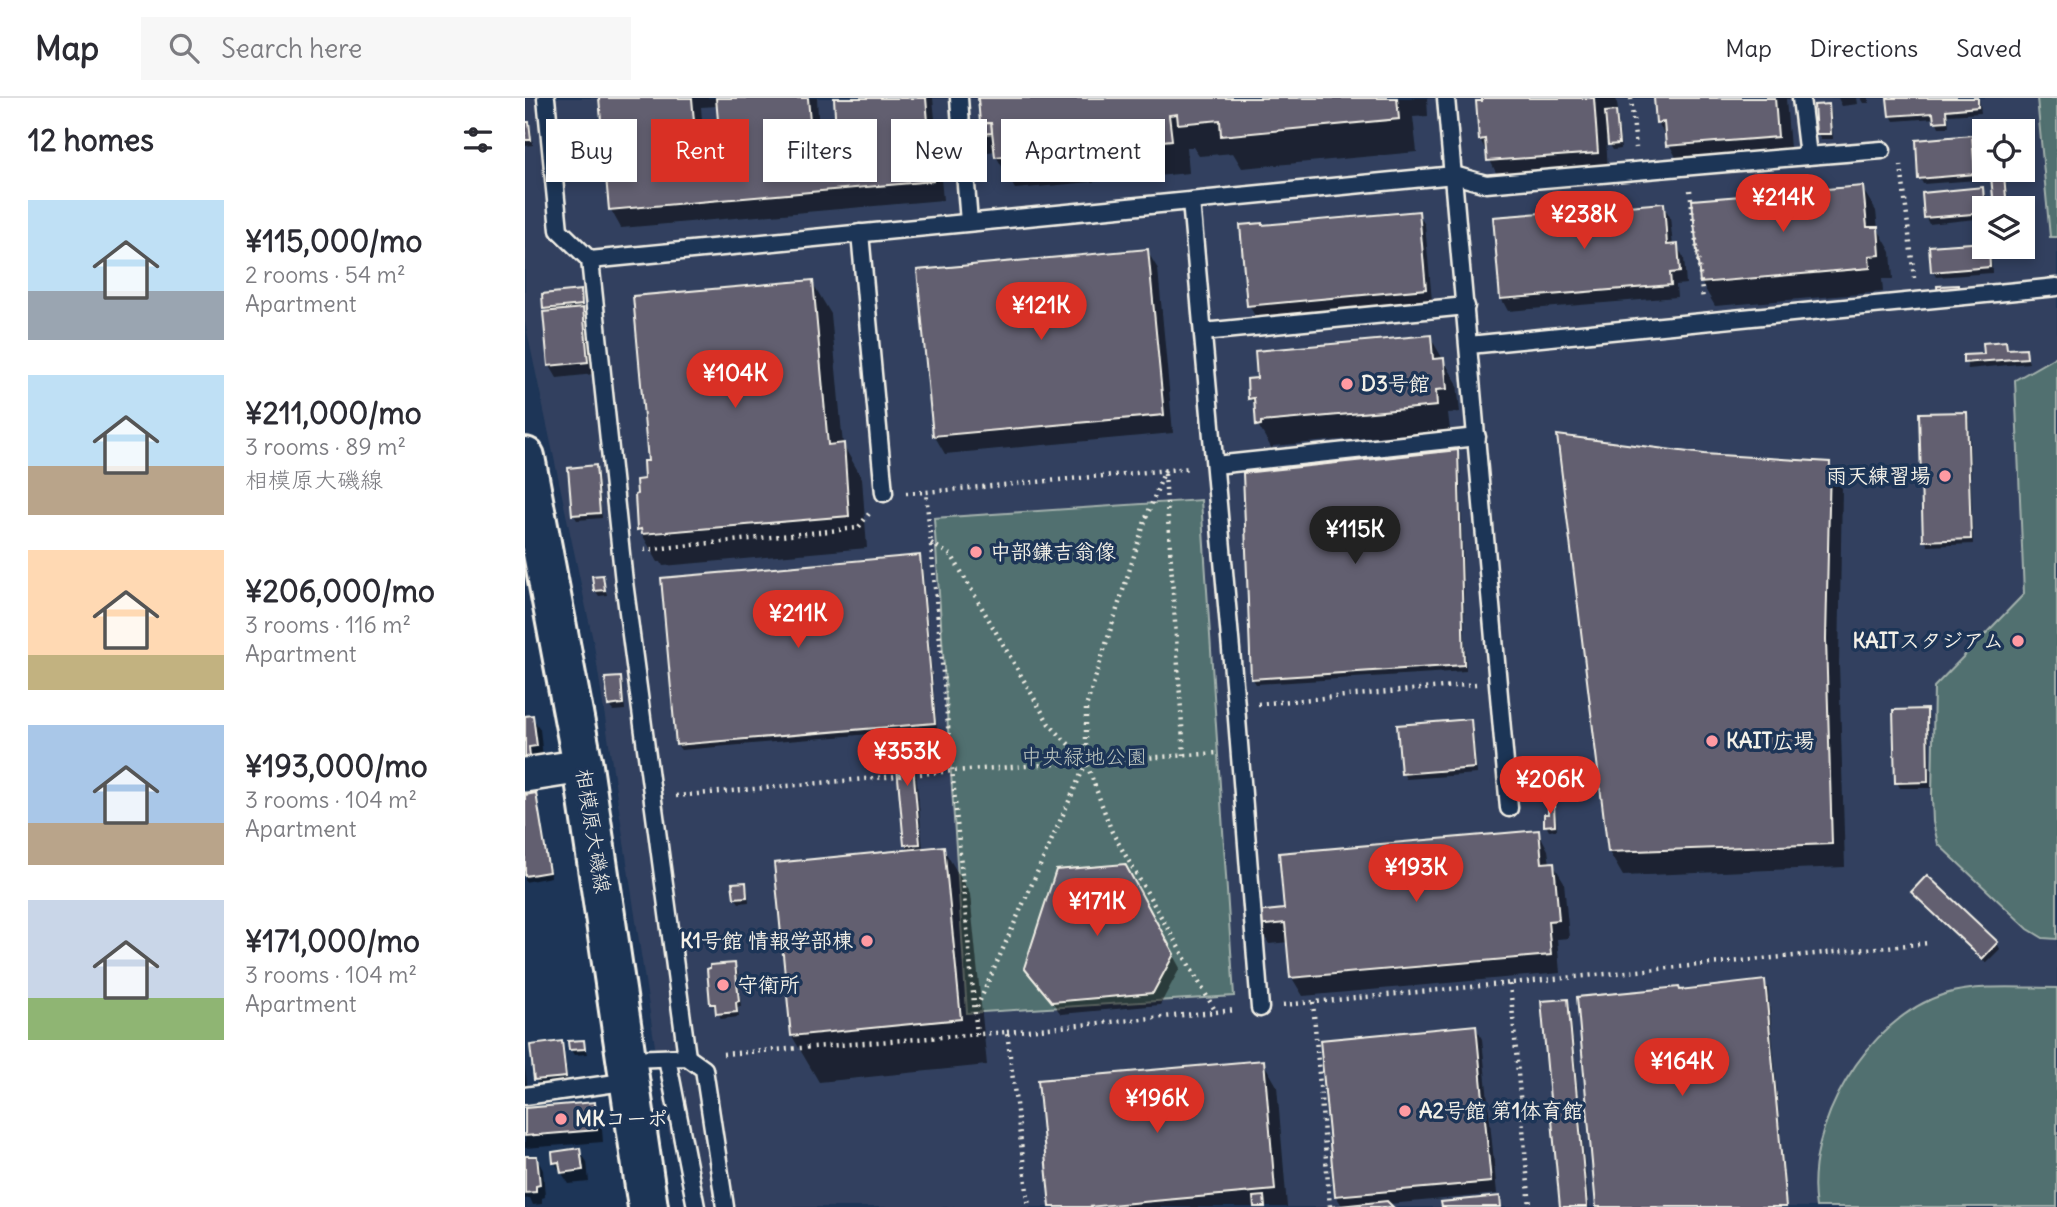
<!DOCTYPE html>
<html lang="en">
<head>
<meta charset="utf-8">
<style>
	body { margin:0; font-family:Delius,"Klee One",sans-serif; background:#f7f7f7; color:#2b2b33; height:100vh; display:flex; flex-direction:column; font-size:26px; white-space:nowrap }
	* { box-sizing:border-box; margin:0 }
	p { font-size:23px; color:#7c7c81 }
	.icon { flex:none; width:38px; height:38px; fill:none; stroke:currentColor; stroke-width:2; stroke-linecap:round; stroke-linejoin:round }
	.map { position:relative; flex:1; overflow:hidden }
	.details { display:flex; flex-direction:column; background:#fff; width:525px }
	.details>* { flex:none }
	.top-card { position:absolute; left:21px; top:21px; width:665px; height:63px; display:flex; gap:14px }
	.tools { position:absolute; left:1447px; top:21px; display:grid; gap:14px }
	.tools a { display:grid; place-items:center; width:63px; height:63px; border-radius:0px; background:#fff; box-shadow:0 4px 10px #0003; font-size:35px }
	.price { position:absolute; translate:-50% -60px; padding:0 16px; border-radius:24px; background:#d93025; color:#fff; font-size:23px; line-height:46px; filter:drop-shadow(0 2px 4px #0008) }
	.price::after { content:''; position:absolute; left:50%; top:42px; width:21px; height:16px; margin-left:-10px; background:inherit; clip-path:polygon(0 0,100% 0,50% 100%) }
	.price.current { background:#222; color:#fff }
	ul { padding:0; list-style:none }
	li { display:flex; align-items:center; gap:21px; height:175px; padding:0 28px }
	li span { display:grid; place-items:center; flex:none; width:196px; height:140px; border-radius:0px; color:#555 }
	li>.icon { margin-inline-start:auto }
	span .icon { width:84px; height:84px; fill:#fffc; stroke-width:1 }
	li b { font-size:30px }
	h2 { display:flex; justify-content:space-between; align-items:center; height:84px; padding:0 28px; font-size:30px }
	.chip { padding:0 24px; border-radius:0px; background:#fff; box-shadow:0 4px 10px #0003; font-size:24px; line-height:63px }
	.chip.current { background:#d93025; color:#fff }
	header { display:flex; align-items:center; gap:42px; box-sizing:border-box; height:98px; padding:0 35px; background:#fff; border-bottom:2px solid #e1e1e2 }
	header strong { font-size:33px }
	nav { display:flex; gap:38px; margin-inline-start:auto; font-size:24px }
	.search { width:490px; height:63px; background:#f7f7f7; display:flex; align-items:center; gap:18px; box-sizing:border-box; padding:0 24px; border-radius:0px; color:#7c7c81; font-size:26px }
	main { display:flex; flex:1; min-height:0 }
	.map>svg:first-child { display:block }
	.built { fill:#32415e; fill-rule:evenodd }
	.green { fill:#51706f; stroke:#a2b0ac; stroke-width:2 }
	.shadow { fill:#0007; fill-rule:evenodd }
	.building { fill:#625e6f; stroke:#f4f1e8; stroke-width:2 }
	.lines { fill:none; stroke-linecap:round; stroke-linejoin:round }
	.service-casing { stroke:#f4f1e8; stroke-width:21 }
	.minor-casing { stroke:#f4f1e8; stroke-width:38 }
	.primary-casing { stroke:#f4f1e8; stroke-width:44 }
	.path { stroke:#f4f1e8; stroke-width:4.5; stroke-dasharray:2 5; stroke-linecap:butt }
	.service { stroke:#1d3557; stroke-width:16 }
	.minor { stroke:#1d3557; stroke-width:33 }
	.primary { stroke:#1d3557; stroke-width:38 }
	.poi-dot { fill:#ff9aa2; stroke:#1d3557; stroke-width:2.5 }
	.labels { text-anchor:middle; stroke-width:7; stroke-linejoin:round; paint-order:stroke }
	.poi-label { font-size:21px; font-weight:bold; fill:#f4f1e8; stroke:#1d3557; text-anchor:start }
	.park-label { font-size:21px; fill:#bbc4be; stroke:#1d3557 }
	.street-label { font-size:21px; fill:#f4f1e8; stroke:#1d3557 }
</style>
</head>
<body>
<header>
<strong>Map</strong>
<div class="search"><svg class="icon" aria-label="search" viewBox="0 0 24 24"><circle cx="10" cy="10" r="6"/><path d="M15 15l6 6"/></svg>Search here</div>
<nav><a>Map</a><a>Directions</a><a>Saved</a></nav>
</header>
<main>
<section class="details">
<h2>12 homes<svg class="icon" aria-label="filters" viewBox="0 0 24 24"><path d="M4 7h16M4 17h16"/><circle cx="9" cy="7" r="2"/><circle cx="15" cy="17" r="2"/></svg></h2>
<ul>
<li><span style="background:linear-gradient(#bfe0f5 65%,#9aa5b1 0)"><svg class="icon" aria-label="home" viewBox="0 0 24 24"><path d="M3 11l9-7 9 7M6 9v11h12V9"/></svg></span><div><b>¥115,000/mo</b><p>2 rooms · 54 m²</p><p>Apartment</p></div></li>
<li><span style="background:linear-gradient(#bfe0f5 65%,#b9a48a 0)"><svg class="icon" aria-label="home" viewBox="0 0 24 24"><path d="M3 11l9-7 9 7M6 9v11h12V9"/></svg></span><div><b>¥211,000/mo</b><p>3 rooms · 89 m²</p><p>相模原大磯線</p></div></li>
<li><span style="background:linear-gradient(#ffd9b3 75%,#c2b280 0)"><svg class="icon" aria-label="home" viewBox="0 0 24 24"><path d="M3 11l9-7 9 7M6 9v11h12V9"/></svg></span><div><b>¥206,000/mo</b><p>3 rooms · 116 m²</p><p>Apartment</p></div></li>
<li><span style="background:linear-gradient(#a9c7e8 70%,#b9a48a 0)"><svg class="icon" aria-label="home" viewBox="0 0 24 24"><path d="M3 11l9-7 9 7M6 9v11h12V9"/></svg></span><div><b>¥193,000/mo</b><p>3 rooms · 104 m²</p><p>Apartment</p></div></li>
<li><span style="background:linear-gradient(#c9d6e8 70%,#8fb573 0)"><svg class="icon" aria-label="home" viewBox="0 0 24 24"><path d="M3 11l9-7 9 7M6 9v11h12V9"/></svg></span><div><b>¥171,000/mo</b><p>3 rooms · 104 m²</p><p>Apartment</p></div></li>
</ul>
</section>
<div class="map">
<svg width="1532" height="1109" viewBox="0 0 1532 1109">
	<rect width="100%" height="100%" fill="#1d3557"/>
	<filter id="ink" filterUnits="userSpaceOnUse"><feTurbulence type="fractalNoise" baseFrequency=".0143" numOctaves="2"/><feDisplacementMap in="SourceGraphic" scale="14" xChannelSelector="R" yChannelSelector="G"/><feConvolveMatrix kernelMatrix="1 2 1 2 8 2 1 2 1" color-interpolation-filters="sRGB"/></filter>
	<g filter="url(#ink)">
		<path class="built" d="M0,0H1532V1109H164L142,1027L69,547L0,224ZM1460,33H1498V72H1460ZM1460,110H1498V149H1460Z"/>
		<g class="green">
			<polygon points="1512,0 1532,0 1532,139 1525,139"/>
			<polygon points="1532,258 1532,841 1518,840 1503,831 1413,746 1408,724 1407,699 1409,589 1499,496 1490,282"/>
			<polygon points="676,402 709,898 442,915 409,420"/>
			<path d="M1532,890V1109H1291C1278,1029 1342,920 1420,896C1455,886 1496,890 1532,890Z"/>
		</g>
		<g class="shadow">
			<path d="M76,0H292L294,36L313,34L310,0H408L411,32L459,28L455,0H902L903,18L888,19L892,54L717,70L708,55L674,58L668,49H662L664,75L490,91L471,58V53L414,60L418,102L96,130L86,112ZM193,8L197,46L179,48L176,9Z"/>
			<polygon points="959,0 1091,0 1093,12 1089,13 1093,20 1096,51 1088,52 1081,40 1083,73 974,81 955,41"/>
			<polygon points="1131,0 1276,0 1261,1 1266,63 1157,71 1133,24"/>
			<polygon points="1313,0 1332,0 1333,6 1317,8"/>
			<polygon points="1336,0 1344,0 1344,5 1339,5"/>
			<polygon points="1364,0 1454,0 1456,15 1423,17 1424,29 1414,29 1410,20 1369,23 1366,17"/>
			<polygon points="1303,7 1306,13 1308,41 1296,41 1293,36"/>
			<polygon points="0,26 3,26 6,31 8,47 0,48"/>
			<polygon points="1446,39 1449,45 1452,82 1398,86 1395,80"/>
			<polygon points="1478,79 1481,84 1484,110 1470,110 1468,80"/>
			<polygon points="1337,90 1351,113 1353,131 1366,154 1368,181 1357,181 1358,194 1190,208 1176,184"/>
			<polygon points="1457,91 1461,97 1462,110 1460,110 1460,120 1404,126 1401,120 1399,97"/>
			<polygon points="1138,107 1145,119 1148,148 1152,148 1159,160 1161,186 1151,187 1152,199 983,213 976,200"/>
			<polygon points="893,115 900,127 907,203 731,220 724,207 737,129"/>
			<polygon points="1460,149 1464,149 1466,152 1467,175 1411,179 1408,173"/>
			<polygon points="622,153 633,171 648,335 420,356 409,337"/>
			<polygon points="287,184 306,216 318,347 337,380 342,450 138,468 136,464 133,464 114,431 113,383 121,382 124,364"/>
			<polygon points="55,194 58,200 58,212 65,224 69,276 32,280 25,268 23,215 20,210"/>
			<polygon points="905,239 932,285 935,314 923,315 925,332 748,348 747,351 733,327 732,311 725,300"/>
			<polygon points="1480,245 1484,253 1500,252 1504,265 1443,271 1440,259 1461,257"/>
			<polygon points="1441,316 1444,322 1448,446 1403,448 1400,442"/>
			<polygon points="932,354 935,360 941,573 731,586 728,581"/>
			<polygon points="1179,358 1303,366 1317,390 1314,566 1320,769 1098,778 1084,754"/>
			<polygon points="70,369 73,375 77,420 52,422 49,417"/>
			<polygon points="394,458 397,464 412,630 383,633 388,641 398,752 418,750 445,796 462,967 294,984 267,938 384,753 380,747 370,634 156,652 152,647"/>
			<polygon points="77,479 82,497 74,498 70,492"/>
			<polygon points="95,580 98,586 100,612 88,613 84,608"/>
			<polygon points="0,612 1,620 7,619 15,631 18,660 0,672"/>
			<polygon points="1401,613 1404,618 1406,690 1375,690 1372,684"/>
			<polygon points="945,623 948,629 952,676 881,681 878,675"/>
			<polygon points="10,697 13,703 26,779 0,784 0,699"/>
			<polygon points="1028,708 1031,714 1032,732 1024,733 1021,727"/>
			<polygon points="1013,733 1023,752 1025,766 1028,766 1039,784 1044,840 1032,841 1035,875 778,898 767,880 764,844 744,846 733,827 761,813"/>
			<polygon points="599,768 655,870 635,907 536,916 501,869"/>
			<polygon points="1403,780 1472,845 1475,851 1461,865 1392,800 1388,794"/>
			<polygon points="220,786 223,792 224,804 214,805 210,799"/>
			<polygon points="209,867 213,873 216,909 213,909 214,919 196,921 192,911 190,911 187,906"/>
			<polygon points="1239,884 1243,890 1262,1109 1073,1109 1155,893"/>
			<polygon points="1042,903 1045,908 1064,1109 1036,1109"/>
			<polygon points="950,928 957,941 972,1096 864,1106 867,1109 818,1109 811,1098"/>
			<polygon points="58,943 62,956 49,957 46,952"/>
			<polygon points="36,945 39,951 43,984 14,987 11,982 7,948"/>
			<polygon points="738,964 752,988 762,1109 526,1109"/>
			<polygon points="0,968 3,995 0,995"/>
			<polygon points="69,1006 76,1018 78,1044 0,1050 0,1012"/>
			<polygon points="54,1052 62,1064 64,1084 44,1086 30,1065"/>
			<polygon points="11,1059 18,1072 20,1099 17,1100 17,1106 8,1107 5,1100 0,1101 0,1060"/>
		</g>
		<g class="building">
			<polygon points="74,0 167,0 171,47 195,45 191,0 283,0 286,35 311,33 309,0 401,0 408,83 84,112"/>
			<polygon points="453,0 872,0 874,21 696,38 695,22 653,26 652,16 644,17 647,42 470,59 466,25 455,25"/>
			<polygon points="957,0 1069,0 1073,55 962,63 960,41 954,42 951,3 957,3"/>
			<polygon points="1129,0 1250,0 1253,39 1141,48 1139,24 1131,25"/>
			<polygon points="1362,0 1453,0 1453,9 1421,12 1422,23 1409,24 1408,15 1364,18"/>
			<polygon points="1304,6 1306,36 1291,36 1289,7"/>
			<polygon points="1091,13 1094,46 1083,47 1080,14"/>
			<polygon points="0,24 4,24 6,42 0,42"/>
			<polygon points="466,25 467,35 404,42 403,31"/>
			<polygon points="1447,37 1450,76 1393,81 1391,42"/>
			<polygon points="1479,77 1482,110 1469,110 1466,78"/>
			<polygon points="1338,88 1342,129 1353,129 1355,157 1344,158 1345,170 1175,185 1167,102"/>
			<polygon points="1458,89 1460,115 1399,120 1397,95"/>
			<polygon points="1139,105 1142,147 1153,146 1155,174 1145,175 1146,187 975,201 968,119"/>
			<polygon points="894,113 901,191 722,208 715,127 737,125 737,127"/>
			<polygon points="1460,144 1460,149 1464,149 1465,169 1406,174 1404,148"/>
			<polygon points="623,151 639,317 408,338 392,172"/>
			<polygon points="288,182 303,347 319,345 324,418 117,436 116,431 112,432 110,397 112,396 111,382 119,381 118,363 123,363 108,198"/>
			<polygon points="1433,187 1434,198 1413,199 1412,188"/>
			<polygon points="56,192 57,207 18,211 17,196"/>
			<polygon points="58,210 63,264 23,268 18,214"/>
			<polygon points="906,237 908,261 919,260 922,291 911,292 912,308 736,324 736,327 731,328 729,300 723,301 722,281 732,280 730,253"/>
			<polygon points="1481,243 1482,251 1501,250 1502,260 1438,265 1438,257 1459,256 1458,245"/>
			<polygon points="1442,314 1446,441 1398,443 1394,315"/>
			<polygon points="1032,337 1179,356 1305,364 1301,541 1307,746 1083,754"/>
			<polygon points="933,352 939,567 726,581 718,375"/>
			<polygon points="71,367 75,415 47,417 43,370"/>
			<polygon points="395,457 410,625 151,647 136,480"/>
			<polygon points="78,477 80,492 69,493 67,478"/>
			<polygon points="96,579 98,606 83,608 80,580"/>
			<polygon points="1402,611 1403,684 1370,685 1368,612"/>
			<polygon points="8,617 12,648 4,649 5,659 0,660 0,618"/>
			<polygon points="946,621 950,670 876,676 872,627"/>
			<polygon points="385,633 395,746 379,747 369,635"/>
			<polygon points="11,695 24,774 0,778 0,697"/>
			<polygon points="1029,706 1030,727 1019,728 1019,716 1023,716 1023,707"/>
			<polygon points="1014,732 1017,765 1029,764 1034,822 1023,823 1026,857 765,880 760,825 732,828 730,814 759,811 754,755"/>
			<polygon points="419,748 436,921 266,938 249,765"/>
			<polygon points="600,766 649,856 628,895 527,904 499,870 531,772"/>
			<polygon points="1402,777 1473,844 1457,861 1386,794"/>
			<polygon points="221,784 222,799 209,800 207,785"/>
			<polygon points="210,865 214,903 211,904 212,914 191,916 190,906 185,906 182,871 185,870 185,867"/>
			<polygon points="1240,882 1261,1109 1071,1109 1052,899 1154,889 1155,892"/>
			<polygon points="1043,901 1062,1109 1035,1109 1016,903"/>
			<polygon points="951,927 966,1084 810,1098 795,942"/>
			<polygon points="59,942 60,951 44,952 43,943"/>
			<polygon points="37,943 41,979 9,982 5,947"/>
			<polygon points="739,962 750,1092 563,1109 525,1109 513,982"/>
			<polygon points="70,1004 72,1032 0,1038 0,1010"/>
			<polygon points="55,1050 58,1072 36,1075 34,1064 28,1065 27,1054"/>
			<polygon points="0,1058 12,1058 15,1087 11,1088 11,1094 0,1095"/>
			<polygon points="739,1098 740,1109 729,1109 728,1099"/>
			<polygon points="975,1098 976,1109 917,1109 916,1104"/>
			<polygon points="862,1103 868,1109 805,1109"/>
		</g>
		<g class="lines">
			<defs>
				<g id="service">
					<polyline points="21,0 34,132 65,162 99,484 162,959"/>
					<polyline points="434,0 436,28"/>
					<polyline points="921,0 984,710"/>
					<polyline points="437,38 444,124"/>
					<polyline points="1283,58 1357,52"/>
					<polyline points="666,103 711,608 735,910"/>
					<polyline points="335,135 359,395"/>
					<polyline points="65,162 929,77 961,86 1283,58 1276,0"/>
					<polyline points="678,234 941,208"/>
					<polyline points="944,247 1532,189"/>
					<polyline points="690,367 952,339"/>
					<polyline points="142,960 171,1109"/>
					<polyline points="103,961 162,959 179,971 200,1109"/>
					<polyline points="0,998 105,983"/>
				</g>
				<polyline id="minor" points="0,677 58,668"/>
				<polyline id="primary" points="0,359 58,668 123,1109"/>
			</defs>
			<use href="#service" class="service-casing"/>
			<use href="#minor" class="minor-casing"/>
			<use href="#primary" class="primary-casing"/>
			<g class="path">
				<polyline points="1106,0 1111,50"/>
				<polyline points="1376,67 1389,180"/>
				<polyline points="1165,92 1178,202"/>
				<polyline points="640,372 621,420 561,609 561,664 587,734 691,914"/>
				<polyline points="640,376 659,657"/>
				<polyline points="381,395 401,394"/>
				<polyline points="406,445 427,458 524,626 560,663"/>
				<polyline points="119,452 333,430 346,413"/>
				<polyline points="733,606 951,586"/>
				<polyline points="151,698 428,673 693,655"/>
				<polyline points="985,886 1005,1109"/>
				<polyline points="788,904 805,1109"/>
				<polyline points="758,907 1404,845"/>
				<polyline points="452,909 561,665"/>
				<polyline points="482,934 711,912"/>
				<polyline points="452,937 401,394 666,370"/>
				<polyline points="198,956 482,934 504,1109"/>
			</g>
			<use href="#service" class="service"/>
			<use href="#minor" class="minor"/>
			<use href="#primary" class="primary"/>
		</g>
	</g>
	<g class="poi-dot">
		<circle cx="822" cy="286" r="7"/>
		<circle cx="1420" cy="378" r="7"/>
		<circle cx="451" cy="454" r="7"/>
		<circle cx="1493" cy="543" r="7"/>
		<circle cx="1187" cy="643" r="7"/>
		<circle cx="342" cy="843" r="7"/>
		<circle cx="198" cy="887" r="7"/>
		<circle cx="880" cy="1013" r="7"/>
		<circle cx="36" cy="1021" r="7"/>
	</g>
	<g class="labels">
		<g class="poi-label">
			<text x="836" y="293">D3号館</text>
			<text x="1406" y="385" text-anchor="end">雨天練習場</text>
			<text x="465" y="461">中部鎌吉翁像</text>
			<text x="1479" y="550" text-anchor="end">KAITスタジアム</text>
			<text x="1201" y="650">KAIT広場</text>
			<text x="328" y="850" text-anchor="end">K1号館 情報学部棟</text>
			<text x="212" y="894">守衛所</text>
			<text x="894" y="1020">A2号館 第1体育館</text>
			<text x="50" y="1028">MKコーポ</text>
		</g>
		<g class="park-label">
			<text x="559" y="666">中央緑地公園</text>
		</g>
		<g class="street-label">
			<text transform="translate(68 733) rotate(81)" y="7">相模原大磯線</text>
		</g>
	</g>
</svg>
<div class="tools">
<a><svg class="icon" aria-label="locate" viewBox="0 0 24 24"><circle cx="12" cy="12" r="6"/><path d="M12 2v4M12 18v4M2 12h4M18 12h4"/></svg></a>
<a><svg class="icon" aria-label="layers" viewBox="0 0 24 24"><path d="M12 4l9 5-9 5-9-5zM3 14l9 5 9-5"/></svg></a>
</div>
<b class="price" style="left:1258px;top:136px">¥214K</b>
<b class="price" style="left:1059px;top:153px">¥238K</b>
<b class="price" style="left:516px;top:244px">¥121K</b>
<b class="price" style="left:210px;top:312px">¥104K</b>
<b class="price current" style="left:830px;top:468px">¥115K</b>
<b class="price" style="left:273px;top:552px">¥211K</b>
<b class="price" style="left:382px;top:690px">¥353K</b>
<b class="price" style="left:1025px;top:718px">¥206K</b>
<b class="price" style="left:891px;top:806px">¥193K</b>
<b class="price" style="left:572px;top:840px">¥171K</b>
<b class="price" style="left:1157px;top:1000px">¥164K</b>
<b class="price" style="left:632px;top:1037px">¥196K</b>
<div class="top-card">
<a class="chip">Buy</a>
<a class="chip current">Rent</a>
<a class="chip">Filters</a>
<a class="chip">New</a>
<a class="chip">Apartment</a>
</div>
</div>
</main>
</body>
</html>
